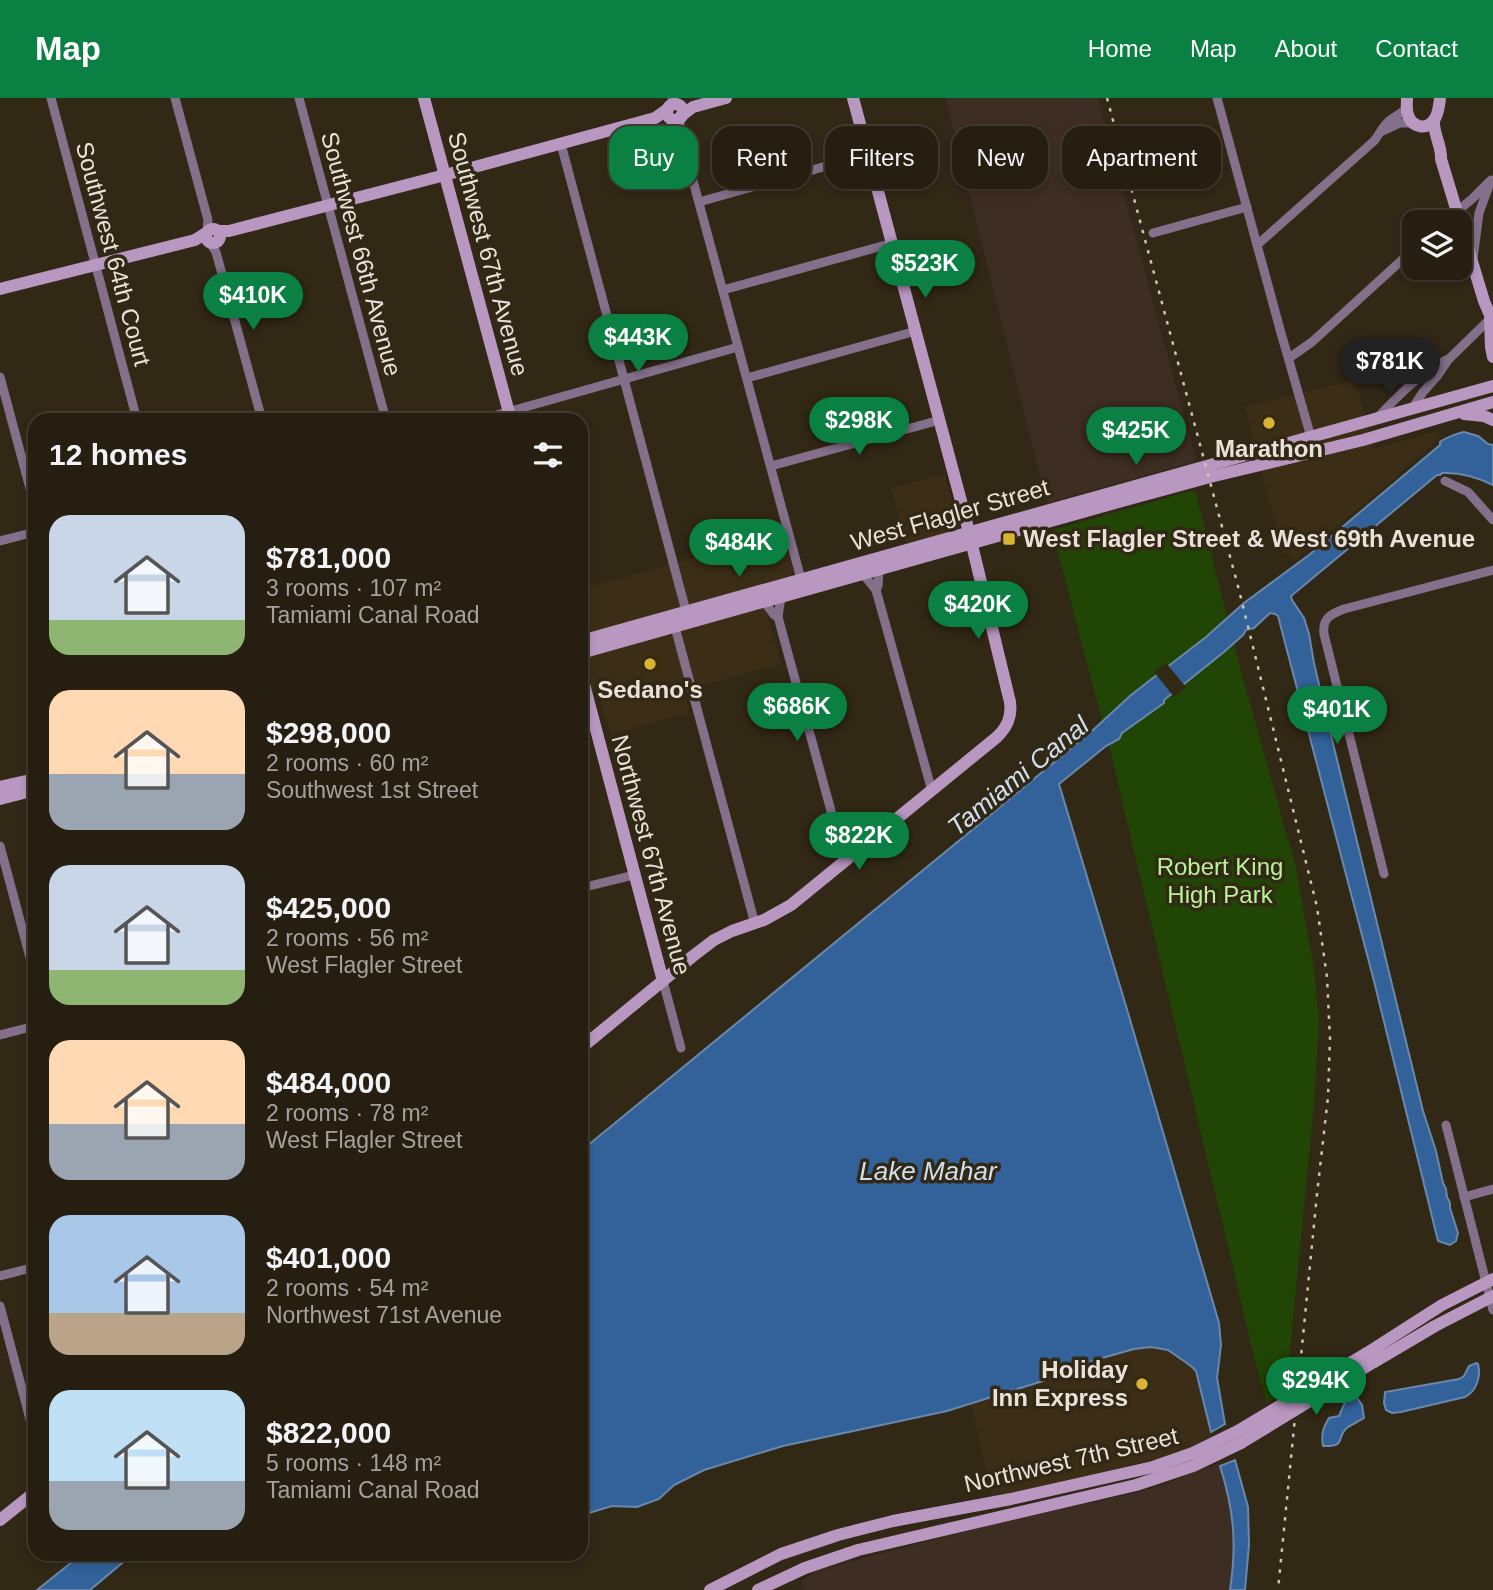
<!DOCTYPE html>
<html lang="en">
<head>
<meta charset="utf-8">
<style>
	body { margin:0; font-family:Helvetica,sans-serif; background:#2e2719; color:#f1f3f6; height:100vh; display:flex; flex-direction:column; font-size:26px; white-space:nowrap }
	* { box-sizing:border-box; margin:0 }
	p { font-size:23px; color:#a4a29f }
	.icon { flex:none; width:38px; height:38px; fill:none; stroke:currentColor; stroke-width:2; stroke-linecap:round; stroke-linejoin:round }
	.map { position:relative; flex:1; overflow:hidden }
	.details { position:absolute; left:28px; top:315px; width:560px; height:1148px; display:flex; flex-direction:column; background:#261e10; border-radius:21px; box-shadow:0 4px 10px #0003,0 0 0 2px #423c30 }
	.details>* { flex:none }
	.banner { position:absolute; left:609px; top:28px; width:665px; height:63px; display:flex; gap:14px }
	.controls { position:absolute; left:1402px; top:112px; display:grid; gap:14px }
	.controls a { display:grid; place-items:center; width:70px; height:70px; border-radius:14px; background:#261e10; box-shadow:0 4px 10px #0003,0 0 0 2px #423c30; font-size:35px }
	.price { position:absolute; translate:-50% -60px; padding:0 16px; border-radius:24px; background:#0b8043; color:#fff; font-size:23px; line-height:46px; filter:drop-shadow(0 2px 4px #0008) }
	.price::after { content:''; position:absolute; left:50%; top:42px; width:21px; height:16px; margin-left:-10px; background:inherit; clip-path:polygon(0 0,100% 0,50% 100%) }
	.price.active { background:#222; color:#fff }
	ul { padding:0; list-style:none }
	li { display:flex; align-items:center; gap:21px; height:175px; padding:0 21px }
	li span { display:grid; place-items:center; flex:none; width:196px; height:140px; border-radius:21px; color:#555 }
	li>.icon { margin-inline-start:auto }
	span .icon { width:84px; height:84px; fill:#fffc; stroke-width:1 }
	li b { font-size:30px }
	h2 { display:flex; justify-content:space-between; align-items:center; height:84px; padding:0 21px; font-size:30px }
	.chip { padding:0 24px; border-radius:21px; background:#261e10; box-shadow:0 4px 10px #0003,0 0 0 2px #423c30; font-size:24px; line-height:63px }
	.chip.active { background:#0b8043; color:#fff }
	header { display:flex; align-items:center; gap:42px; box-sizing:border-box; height:98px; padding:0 35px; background:#0b8043; color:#fff }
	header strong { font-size:33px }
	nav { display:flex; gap:38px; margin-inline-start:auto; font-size:24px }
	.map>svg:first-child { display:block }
	.built { fill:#3c2e16 }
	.industrial { fill:#3d2d23 }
	.green { fill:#214504 }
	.water { fill:#326299; stroke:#6988ac; stroke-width:2 }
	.pier { fill:#322816 }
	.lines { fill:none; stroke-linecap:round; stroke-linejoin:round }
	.street { stroke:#84708a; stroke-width:9 }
	.secondary { stroke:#b897c1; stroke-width:12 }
	.rail { stroke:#cdc5b9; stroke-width:2.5; stroke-dasharray:3.5 7; stroke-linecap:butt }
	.secondary-bridge { stroke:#b897c1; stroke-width:12 }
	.poi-dot { fill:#dab333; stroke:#322816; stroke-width:2.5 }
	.labels { text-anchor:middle; stroke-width:7; stroke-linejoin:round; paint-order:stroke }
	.street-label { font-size:24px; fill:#eae2d8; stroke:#322816 }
	.poi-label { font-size:24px; font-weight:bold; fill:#eae2d8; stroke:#322816 }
	.park-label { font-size:24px; fill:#b7f297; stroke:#322816 }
	.water-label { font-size:26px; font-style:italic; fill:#d2dfef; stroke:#322816 }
</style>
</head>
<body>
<header>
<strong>Map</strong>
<nav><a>Home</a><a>Map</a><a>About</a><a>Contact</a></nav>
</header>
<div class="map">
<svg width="1493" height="1492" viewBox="0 0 1493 1492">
	<rect width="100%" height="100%" fill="#322816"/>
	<g class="built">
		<polygon points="1355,282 1374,351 1438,333 1440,339 1391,384 1295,462 1282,453 1245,309"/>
		<polygon points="945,376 958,423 955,430 949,435 906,445 891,390"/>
		<polygon points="784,435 793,473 792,477 790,480 759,489 781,566 684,593 689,615 611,637 599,599 581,604 581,491"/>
		<polygon points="1151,1249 1169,1252 1186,1263 1196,1273 1212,1340 1193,1349 1158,1361 1009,1396 992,1398 971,1305 1045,1282 1095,1262 1134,1251"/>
	</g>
	<g class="industrial">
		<polygon points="946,0 1098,0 1196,363 1047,405"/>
		<polygon points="1219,1365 1228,1395 1234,1423 1234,1448 1230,1492 805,1492 801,1484 817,1473 849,1464 987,1428 1139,1394 1162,1387"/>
	</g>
	<polygon class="green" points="1195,392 1236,555 1296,770 1314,871 1319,922 1314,1006 1286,1294 1267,1305 1258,1275 1111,656 1052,432"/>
	<g class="water">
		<path d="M1464,334L1478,338L1488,346L1493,347V387C1477,379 1461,374 1442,375L1440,377H1437L1291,498L1292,502L1304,520L1309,536L1314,565L1329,629L1423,1013L1436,1053L1443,1085L1446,1091L1447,1099L1450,1105V1110L1458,1135L1456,1143L1450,1147L1438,1143L1374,883L1278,518L1275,516L1270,515L1254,530L1246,532L1243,537L1224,554L1164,602V605L1122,635L1119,641L1106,648L1059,686L1126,908L1219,1225L1221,1247L1217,1280L1225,1326L1211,1334L1196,1273L1191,1268L1168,1252L1151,1249L1134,1251L1095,1262L1046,1282L947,1313L783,1348L704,1372L674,1387L659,1401L637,1409L612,1408L589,1415H581V1053L972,732L1092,633L1131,597L1206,539L1244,505L1309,457L1440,347V344C1445,340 1458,335 1464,334Z"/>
		<path d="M1476,1265L1478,1266C1481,1278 1477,1293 1465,1299L1401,1314L1392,1315L1386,1312L1384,1305L1385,1294L1459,1281L1464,1278L1469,1268Z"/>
		<path d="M1351,1299L1357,1300L1362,1307L1364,1320C1359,1323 1353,1326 1348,1329C1335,1339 1348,1349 1323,1348C1321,1336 1323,1330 1329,1320L1339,1318L1345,1304Z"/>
		<path d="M1235,1362L1248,1409L1249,1447L1245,1492H1230C1237,1446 1234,1412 1220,1368Z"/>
		<polygon points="82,1456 133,1456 90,1492 37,1492"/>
	</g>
	<polygon class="pier" points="1166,565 1186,589 1174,599 1154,574"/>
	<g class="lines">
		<g class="street">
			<polyline points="51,0 137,322"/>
			<polyline points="175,0 208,122 207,134"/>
			<polyline points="299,0 386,322"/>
			<polyline points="672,0 677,7"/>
			<polyline points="1217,0 1281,235 1315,353"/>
			<polyline points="680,20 680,35 801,481"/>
			<polyline points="1383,33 1400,25 1413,25"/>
			<polyline points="561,46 686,513"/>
			<polyline points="699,104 869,56"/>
			<polyline points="1444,124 1472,101 1489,84"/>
			<polyline points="1153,135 1247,109"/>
			<polyline points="210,145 216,154 262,322"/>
			<path d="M1257,147L1374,43C1379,37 1383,28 1388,24C1394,18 1401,17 1407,9"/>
			<polyline points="1473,161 1479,115 1491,82"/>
			<polyline points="723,192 893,145"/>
			<polyline points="1289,260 1312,244 1414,151"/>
			<polyline points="0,279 35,409"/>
			<polyline points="747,280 916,233"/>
			<polyline points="1412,311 1423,294 1438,277 1448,262 1491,220"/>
			<path d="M1377,320C1398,298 1419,276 1446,262"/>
			<polyline points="479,322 738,249"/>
			<polyline points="771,368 940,322"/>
			<polyline points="1445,383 1468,394 1493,422"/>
			<polyline points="0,443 35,434"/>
			<polyline points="879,471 878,488 876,492 932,693"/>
			<polyline points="863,476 876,492"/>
			<polyline points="781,499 778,519 845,764"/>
			<polyline points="764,503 774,517 778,519"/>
			<polyline points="675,529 755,826"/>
			<polyline points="0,748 35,878"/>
			<path d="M1384,776L1324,536C1322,520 1331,516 1344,511L1493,472"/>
			<polyline points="581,790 634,777"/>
			<polyline points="663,883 681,950"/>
			<polyline points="0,937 35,928"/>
			<polyline points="1446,1027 1493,1212"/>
			<polyline points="1464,1099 1493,1091"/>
			<polyline points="0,1178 35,1169"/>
			<polyline points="0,1208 35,1340"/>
		</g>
		<g class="secondary">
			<polyline points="424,0 511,322"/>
			<path d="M1407,0C1407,6 1406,11 1408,17C1412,29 1426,33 1434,22C1439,15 1439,7 1440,0"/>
			<circle cx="675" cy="14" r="8"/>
			<polyline points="681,18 693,9 726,0"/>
			<path d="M1434,22C1433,36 1442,48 1441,61L1484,203L1493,224"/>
			<circle cx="213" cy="138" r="7"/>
			<polyline points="217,133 229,133 445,77 655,20 668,11"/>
			<polyline points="0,191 195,142 206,135"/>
			<polyline points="1490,221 1491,249 1493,259"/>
			<polyline points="1464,316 1484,318 1493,322"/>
			<polyline points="581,543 1493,288"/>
			<polyline points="581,555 1122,403 1210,379 1363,342 1493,304"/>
			<polyline points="581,575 663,883"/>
			<polyline points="0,689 35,681"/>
			<polyline points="0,701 35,692"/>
			<path d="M581,950L693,858L714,842L732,833L764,822L791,807L997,639C1007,629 1012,619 1010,604L964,414L853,0"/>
			<polyline points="1367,1255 1442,1207 1493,1181"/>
			<polyline points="1374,1264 1435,1228 1493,1198"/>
			<polyline points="0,1422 35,1394"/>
			<polyline points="710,1492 781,1456 838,1437 893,1423 1011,1401 1153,1369 1193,1355 1238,1333"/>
			<polyline points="758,1492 805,1470 858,1452 1136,1387 1193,1368 1241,1345"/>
		</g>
		<polyline class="rail" points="1107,0 1239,492 1317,809 1327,879 1330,941 1328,999 1317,1096 1278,1492"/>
		<g class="secondary-bridge">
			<polyline points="1238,1333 1367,1255"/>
			<polyline points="1241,1345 1374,1264"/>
		</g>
	</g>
	<g class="poi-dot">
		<circle cx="1269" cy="325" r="7"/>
		<rect x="1002" y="434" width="14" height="14" rx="3.5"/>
		<circle cx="650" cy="566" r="7"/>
		<circle cx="1142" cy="1286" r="7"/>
	</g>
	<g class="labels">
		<g class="street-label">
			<text transform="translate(113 156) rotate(75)" y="8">Southwest 64th Court</text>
			<text transform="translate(361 156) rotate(75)" y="8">Southwest 66th Avenue</text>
			<text transform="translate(488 156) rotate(75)" y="8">Southwest 67th Avenue</text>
			<text transform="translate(950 417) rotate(-16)" y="8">West Flagler Street</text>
			<text transform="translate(651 757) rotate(75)" y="8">Northwest 67th Avenue</text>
			<text transform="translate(1071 1362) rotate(-13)" y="8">Northwest 7th Street</text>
		</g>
		<g class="poi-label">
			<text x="1269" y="359">Marathon</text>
			<text x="1023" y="449" text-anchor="start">West Flagler Street &amp; West 69th Avenue</text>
			<text x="650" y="600">Sedano's</text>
			<text x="1128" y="1280" text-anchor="end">Holiday<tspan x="1128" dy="28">Inn Express</tspan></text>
		</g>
		<g class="park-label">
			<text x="1220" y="777">Robert King<tspan x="1220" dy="28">High Park</tspan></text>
		</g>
		<g class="water-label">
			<text transform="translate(1018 678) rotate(-39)" y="9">Tamiami Canal</text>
			<text x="928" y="1082">Lake Mahar</text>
		</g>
	</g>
</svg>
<div class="controls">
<a><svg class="icon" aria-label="layers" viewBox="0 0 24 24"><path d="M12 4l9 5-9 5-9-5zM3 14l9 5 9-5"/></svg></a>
</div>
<b class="price" style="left:925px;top:202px">$523K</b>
<b class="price" style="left:253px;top:234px">$410K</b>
<b class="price" style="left:638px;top:276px">$443K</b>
<b class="price active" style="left:1390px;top:300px">$781K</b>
<b class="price" style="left:859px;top:359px">$298K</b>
<b class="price" style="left:1136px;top:369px">$425K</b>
<b class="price" style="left:739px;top:481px">$484K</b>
<b class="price" style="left:978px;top:543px">$420K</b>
<b class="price" style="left:797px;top:645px">$686K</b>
<b class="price" style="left:1337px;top:648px">$401K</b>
<b class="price" style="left:859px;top:774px">$822K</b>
<b class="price" style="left:1316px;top:1319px">$294K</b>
<div class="banner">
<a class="chip active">Buy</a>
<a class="chip">Rent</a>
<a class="chip">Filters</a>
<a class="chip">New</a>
<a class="chip">Apartment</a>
</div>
<section class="details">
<h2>12 homes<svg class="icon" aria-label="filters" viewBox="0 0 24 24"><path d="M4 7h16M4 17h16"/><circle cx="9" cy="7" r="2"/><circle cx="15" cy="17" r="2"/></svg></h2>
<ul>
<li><span style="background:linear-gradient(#c9d6e8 75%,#8fb573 0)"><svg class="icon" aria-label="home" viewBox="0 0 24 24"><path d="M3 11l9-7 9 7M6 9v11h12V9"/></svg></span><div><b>$781,000</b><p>3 rooms · 107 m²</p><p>Tamiami Canal Road</p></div></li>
<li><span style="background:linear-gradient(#ffd9b3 60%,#9aa5b1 0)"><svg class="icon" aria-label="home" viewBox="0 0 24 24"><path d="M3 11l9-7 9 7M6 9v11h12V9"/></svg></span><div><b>$298,000</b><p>2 rooms · 60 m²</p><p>Southwest 1st Street</p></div></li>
<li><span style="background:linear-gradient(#c9d6e8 75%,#8fb573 0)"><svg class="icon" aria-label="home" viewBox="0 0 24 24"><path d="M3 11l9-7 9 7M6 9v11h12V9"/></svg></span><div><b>$425,000</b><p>2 rooms · 56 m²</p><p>West Flagler Street</p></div></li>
<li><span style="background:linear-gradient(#ffd9b3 60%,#9aa5b1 0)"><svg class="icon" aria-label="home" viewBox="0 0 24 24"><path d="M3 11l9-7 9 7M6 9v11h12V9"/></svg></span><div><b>$484,000</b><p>2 rooms · 78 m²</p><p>West Flagler Street</p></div></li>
<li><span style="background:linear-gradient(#a9c7e8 70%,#b9a48a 0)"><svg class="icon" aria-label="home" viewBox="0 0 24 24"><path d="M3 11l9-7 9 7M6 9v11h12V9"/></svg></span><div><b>$401,000</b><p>2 rooms · 54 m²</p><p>Northwest 71st Avenue</p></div></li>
<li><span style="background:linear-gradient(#bfe0f5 65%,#9aa5b1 0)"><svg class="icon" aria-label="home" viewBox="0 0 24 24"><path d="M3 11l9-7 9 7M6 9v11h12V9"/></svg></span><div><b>$822,000</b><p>5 rooms · 148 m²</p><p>Tamiami Canal Road</p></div></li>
</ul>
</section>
</div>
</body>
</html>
